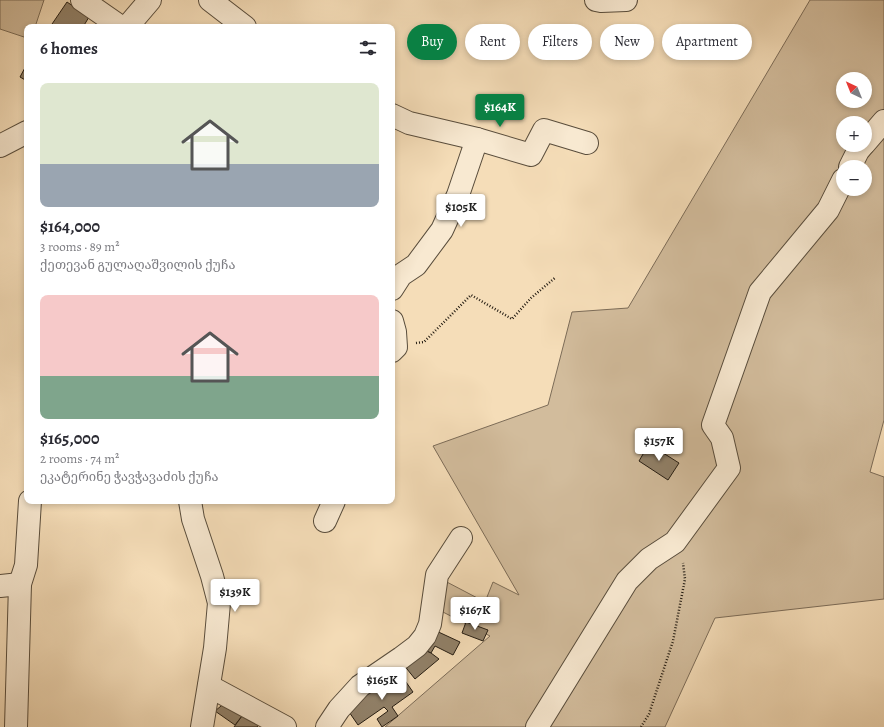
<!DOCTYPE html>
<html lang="en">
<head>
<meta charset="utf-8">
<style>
	body { margin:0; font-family:Alegreya,"Noto Serif Georgian",serif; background:#f7f7f7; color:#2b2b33; height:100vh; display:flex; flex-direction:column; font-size:15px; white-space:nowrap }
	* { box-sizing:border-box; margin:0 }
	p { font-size:13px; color:#7c7c81 }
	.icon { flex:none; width:22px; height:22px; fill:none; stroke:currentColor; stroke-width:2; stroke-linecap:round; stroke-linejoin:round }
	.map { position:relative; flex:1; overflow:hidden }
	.panel { position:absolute; left:24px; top:24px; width:371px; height:480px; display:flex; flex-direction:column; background:#fff; border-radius:8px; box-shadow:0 2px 6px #0003 }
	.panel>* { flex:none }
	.guide { position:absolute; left:407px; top:24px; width:380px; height:36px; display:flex; gap:8px }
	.needle { width:26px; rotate:317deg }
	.fabs { position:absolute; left:836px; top:72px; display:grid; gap:8px }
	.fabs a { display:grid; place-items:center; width:36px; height:36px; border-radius:50%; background:#fff; box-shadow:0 2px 6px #0003; font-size:20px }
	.price { position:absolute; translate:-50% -34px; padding:0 9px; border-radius:4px; background:#fff; color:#222; font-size:13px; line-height:26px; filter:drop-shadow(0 1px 2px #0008) }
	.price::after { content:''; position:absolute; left:50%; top:24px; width:12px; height:9px; margin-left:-6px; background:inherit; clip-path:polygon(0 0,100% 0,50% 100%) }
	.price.selected { background:#0b8043; color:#fff }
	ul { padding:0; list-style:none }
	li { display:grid; align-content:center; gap:8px; height:212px; padding:0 16px }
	li span { display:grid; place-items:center; height:124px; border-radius:8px; color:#555 }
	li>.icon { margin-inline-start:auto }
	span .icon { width:72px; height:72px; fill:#fffc; stroke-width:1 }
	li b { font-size:17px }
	h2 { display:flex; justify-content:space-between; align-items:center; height:48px; padding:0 16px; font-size:17px }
	.chip { padding:0 14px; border-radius:18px; background:#fff; box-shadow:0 2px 6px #0003; font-size:14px; line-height:36px }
	.chip.selected { background:#0b8043; color:#fff }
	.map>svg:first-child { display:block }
	.green { fill:#d2bc9c; stroke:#7c6c58; fill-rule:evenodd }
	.building { fill:#918169; stroke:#251d13 }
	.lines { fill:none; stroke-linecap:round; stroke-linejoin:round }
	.minor-casing { stroke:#594d3c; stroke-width:24 }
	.path { stroke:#251d13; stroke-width:2.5; stroke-dasharray:1 2; stroke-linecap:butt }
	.minor { stroke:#f8e9d1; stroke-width:22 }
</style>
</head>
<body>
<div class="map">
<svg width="884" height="727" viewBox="0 0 884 727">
	<rect width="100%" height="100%" fill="#f5ddb8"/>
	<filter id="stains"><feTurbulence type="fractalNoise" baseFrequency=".005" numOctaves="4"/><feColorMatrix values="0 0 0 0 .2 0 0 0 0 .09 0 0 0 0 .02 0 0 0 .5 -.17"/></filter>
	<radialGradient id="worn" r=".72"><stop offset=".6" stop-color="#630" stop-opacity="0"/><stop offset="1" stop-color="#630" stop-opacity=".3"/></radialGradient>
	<g class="green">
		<polygon points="0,0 44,0 35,27 27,27 27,38 0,29"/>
		<path d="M810,0H884V420L870,472L884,477V599L715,618L665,727H385L490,636L439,610L443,580L485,602L493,582L519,595L433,446L548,405L572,312L628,308ZM843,79H865V101H843ZM843,123H865V145H843ZM843,167H865V189H843Z"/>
	</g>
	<g class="building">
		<polygon points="67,2 89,17 83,27 50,27"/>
		<polygon points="27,64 27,81 20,77"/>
		<polygon points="649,444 679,463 668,480 639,461"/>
		<polygon points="466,622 488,630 483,641 462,633"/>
		<polygon points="432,629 460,642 453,655 435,646 431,653 422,649"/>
		<polygon points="422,649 431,653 439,659 415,679 403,664"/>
		<polygon points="399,672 413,692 392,707 398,716 382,727 377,719 388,711 384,707 358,725 347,709"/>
		<polygon points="227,701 245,712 235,725 215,711"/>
		<polygon points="245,712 262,721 257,727 234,727"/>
	</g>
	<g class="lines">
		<defs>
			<g id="minor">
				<polyline points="82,0 121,27"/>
				<polyline points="210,0 245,27"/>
				<polyline points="596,0 601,1 626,0"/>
				<polyline points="127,27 150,0"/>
				<polyline points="392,115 409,123 477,139 531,155 544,130 587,143"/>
				<polyline points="865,143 884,121"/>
				<polyline points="0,146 27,132"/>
				<polyline points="850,167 858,151 863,145"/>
				<polyline points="392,289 401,275 416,265 442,230 458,195 477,139"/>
				<polyline points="392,321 395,332 396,347 392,351"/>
				<polyline points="190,501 193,519 212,576 219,603 215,648 202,727"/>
				<polyline points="325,521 334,501"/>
				<polyline points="0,586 20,584"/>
				<polyline points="209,686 285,727"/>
				<polyline points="16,727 20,584 26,565 30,501"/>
				<polyline points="327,727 339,709 360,686 401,658 417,646 425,636 430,624 437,575 461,538"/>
				<polyline points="537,727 627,581 649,559 675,542 729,468 722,438 713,425 760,292 828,210 843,180"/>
			</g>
		</defs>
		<use href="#minor" class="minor-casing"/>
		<g class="path">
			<polyline points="416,343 424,342 471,295 512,319 531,298 556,277"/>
			<polyline points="641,727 649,714 673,641 685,579 683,563"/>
		</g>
		<use href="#minor" class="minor"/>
	</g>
	<rect width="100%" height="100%" filter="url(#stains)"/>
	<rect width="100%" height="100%" fill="url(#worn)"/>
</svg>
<div class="fabs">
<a><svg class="needle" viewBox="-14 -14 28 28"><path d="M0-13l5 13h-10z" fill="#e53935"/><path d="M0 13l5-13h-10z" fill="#7c7c81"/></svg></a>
<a>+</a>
<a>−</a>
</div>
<b class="price selected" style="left:500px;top:128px">$164K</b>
<b class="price" style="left:461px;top:228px">$105K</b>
<b class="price" style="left:659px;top:462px">$157K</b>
<b class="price" style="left:235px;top:613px">$139K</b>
<b class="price" style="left:475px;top:631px">$167K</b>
<b class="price" style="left:382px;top:701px">$165K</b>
<div class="guide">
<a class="chip selected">Buy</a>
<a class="chip">Rent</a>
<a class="chip">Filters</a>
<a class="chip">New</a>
<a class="chip">Apartment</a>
</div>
<section class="panel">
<h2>6 homes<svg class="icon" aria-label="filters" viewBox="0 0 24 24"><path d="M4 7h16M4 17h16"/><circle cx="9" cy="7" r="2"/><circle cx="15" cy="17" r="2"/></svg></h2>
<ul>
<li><span style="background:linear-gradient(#dfe7d0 65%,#9aa5b1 0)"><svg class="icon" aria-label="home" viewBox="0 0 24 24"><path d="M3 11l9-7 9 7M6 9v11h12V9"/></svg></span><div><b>$164,000</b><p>3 rooms · 89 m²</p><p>ქეთევან გულაღაშვილის ქუჩა</p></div></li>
<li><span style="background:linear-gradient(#f6c9c9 65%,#7fa58c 0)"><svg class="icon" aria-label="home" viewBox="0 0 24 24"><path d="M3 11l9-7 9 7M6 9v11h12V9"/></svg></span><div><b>$165,000</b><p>2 rooms · 74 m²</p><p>ეკატერინე ჭავჭავაძის ქუჩა</p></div></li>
</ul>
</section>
</div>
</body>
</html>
